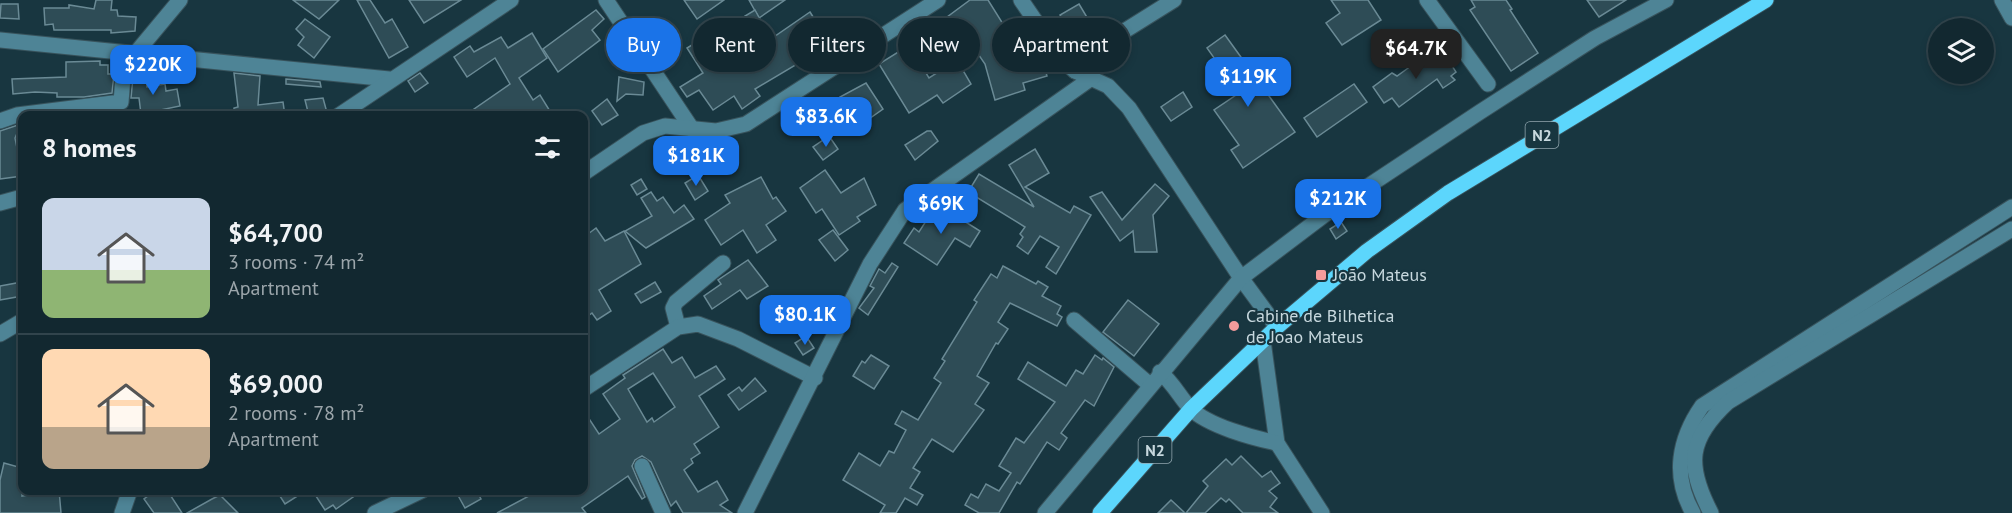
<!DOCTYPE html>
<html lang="en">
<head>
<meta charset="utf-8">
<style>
	body { margin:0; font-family:"PT Sans",sans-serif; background:#1b3038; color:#f1f3f6; height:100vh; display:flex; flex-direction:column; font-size:22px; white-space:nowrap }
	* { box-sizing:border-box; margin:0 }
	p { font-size:20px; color:#9ca6ab }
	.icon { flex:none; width:33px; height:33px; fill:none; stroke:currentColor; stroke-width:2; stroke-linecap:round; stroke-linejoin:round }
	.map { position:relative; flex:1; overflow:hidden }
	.side { position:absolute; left:18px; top:111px; width:570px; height:384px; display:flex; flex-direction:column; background:#122830; border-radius:12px; box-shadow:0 3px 9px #0003,0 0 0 2px #31444c }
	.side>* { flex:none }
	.guide { position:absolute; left:606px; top:18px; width:570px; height:54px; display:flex; gap:12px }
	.tools { position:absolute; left:1928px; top:18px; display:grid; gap:12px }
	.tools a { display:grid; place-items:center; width:66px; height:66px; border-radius:50%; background:#122830; box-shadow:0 3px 9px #0003,0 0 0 2px #31444c; font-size:30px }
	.price { position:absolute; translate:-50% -51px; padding:0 14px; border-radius:12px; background:#1a73e8; color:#fff; font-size:20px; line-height:39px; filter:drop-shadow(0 2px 3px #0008) }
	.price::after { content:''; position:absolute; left:50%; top:36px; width:18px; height:14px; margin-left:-9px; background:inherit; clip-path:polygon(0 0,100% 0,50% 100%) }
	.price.selected { background:#222; color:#fff }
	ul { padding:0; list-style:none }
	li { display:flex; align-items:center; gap:18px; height:150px; padding:0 24px }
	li+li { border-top:2px solid #31444c }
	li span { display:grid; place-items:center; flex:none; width:168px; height:120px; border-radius:12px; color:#555 }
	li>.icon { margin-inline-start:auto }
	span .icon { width:72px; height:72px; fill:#fffc; stroke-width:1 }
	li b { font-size:26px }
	h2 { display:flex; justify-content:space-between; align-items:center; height:72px; padding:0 24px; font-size:26px }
	.pill { padding:0 21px; border-radius:27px; background:#122830; box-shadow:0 3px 9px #0003,0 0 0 2px #31444c; font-size:21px; line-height:54px }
	.pill.selected { background:#1a73e8; color:#fff }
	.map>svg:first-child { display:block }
	.building { fill:#2e4c56; stroke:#6a8a95; stroke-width:1.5; fill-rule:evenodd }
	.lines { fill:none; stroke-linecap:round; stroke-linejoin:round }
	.minor-casing { stroke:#38535c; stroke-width:17 }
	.major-casing { stroke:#38535c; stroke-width:17 }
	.minor { stroke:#4e8496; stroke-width:15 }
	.major { stroke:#5cd6fc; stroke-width:15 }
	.poi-dot { fill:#f59b9b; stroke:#183640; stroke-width:2 }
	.labels { text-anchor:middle; stroke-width:4.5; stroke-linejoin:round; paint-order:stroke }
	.shield { fill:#183640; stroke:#92a7af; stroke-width:1.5 }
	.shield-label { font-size:16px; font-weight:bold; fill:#c7d8de }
	.poi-label { font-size:18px; fill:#c7d8de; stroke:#183640; text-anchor:start }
</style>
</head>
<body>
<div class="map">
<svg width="2012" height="513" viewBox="0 0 2012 513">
	<rect width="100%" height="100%" fill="#183640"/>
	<g class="building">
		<polygon points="96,0 112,0 111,10 117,10 118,16 136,17 135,31 111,33 111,30 54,30 53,24 45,25 44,8 69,8 69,5 94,9"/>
		<polygon points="293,0 339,0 319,19"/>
		<polygon points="357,0 370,0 385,23 392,19 408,47 389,58"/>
		<polygon points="409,0 461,0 424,23"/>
		<polygon points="684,0 724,0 697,19"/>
		<polygon points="749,0 785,0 759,18"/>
		<polygon points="970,0 988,0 1020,51 1033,50 1033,65 1043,62 1047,76 1023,83 1025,90 995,100 985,64 970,42 954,53 935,26"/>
		<polygon points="1331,0 1368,0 1381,20 1342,45 1326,23 1340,13"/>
		<polygon points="1471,0 1506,0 1512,9 1510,10 1538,53 1511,71 1470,10 1475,7"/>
		<polygon points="1587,0 1626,0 1599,17"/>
		<polygon points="1,4 18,4 19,19 0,18"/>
		<polygon points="1079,4 1091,24 1073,36 1060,15"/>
		<polygon points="596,10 604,19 592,30 600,40 558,72 543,49"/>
		<polygon points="755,10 761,21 751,26 745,16"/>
		<polygon points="810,12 825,36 841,26 846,35 755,89 760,96 742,109 734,96 713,110 699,90 687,97 680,87 703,73 687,48 716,30 736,63"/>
		<polygon points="305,19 330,37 314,58 298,45 304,37 296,29"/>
		<polygon points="532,33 547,58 519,78 533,100 540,95 553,116 464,116 510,84 495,58 467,77 454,57 470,46 474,52 501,37 508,48"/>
		<polygon points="1225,35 1295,132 1243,168 1231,150 1239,145 1214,110 1239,93 1207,48"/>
		<polygon points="903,49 911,62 917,58 929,78 957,60 971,84 943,103 937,95 909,113 879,64"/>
		<polygon points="1442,50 1456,72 1451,76 1455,80 1443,88 1437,79 1399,107 1392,98 1384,103 1373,87 1392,73 1397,76 1411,66 1413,69"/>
		<polygon points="100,61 100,65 108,65 108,74 114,74 112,93 84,97 57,97 57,93 35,92 13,94 12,79 66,77 66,62"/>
		<polygon points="234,73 260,76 258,105 283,102 285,116 234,116 234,108 238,107"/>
		<polygon points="420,73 428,83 415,92 408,81"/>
		<polygon points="146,76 147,87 165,84 166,91 177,89 180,106 141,114 139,98 131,98 133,77"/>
		<polygon points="619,77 644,82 643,95 626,94 617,101"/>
		<polygon points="286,79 320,82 321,87 286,84"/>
		<polygon points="866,83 883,109 866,121 861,114 851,121 842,108 846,106 840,97"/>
		<polygon points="1354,84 1367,102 1317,137 1304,118"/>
		<polygon points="1183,92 1192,107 1171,121 1161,107"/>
		<polygon points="323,98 326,109 316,116 309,116 305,100"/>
		<polygon points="607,99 618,115 602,125 592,111"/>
		<polygon points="21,124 15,138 18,153 21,153 22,176 0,179 0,131"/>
		<polygon points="927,131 931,131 938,141 915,160 905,145"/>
		<polygon points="829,136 838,149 823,160 813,147"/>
		<polygon points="1035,149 1049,173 1025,187 1070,213 1074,206 1091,215 1056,274 1046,267 1059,247 1040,236 1028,254 1017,246 1023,237 1020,234 1025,227 968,192 979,174 1034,207 1009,165"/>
		<polygon points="825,170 841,193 864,178 876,205 857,217 860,221 839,235 822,209 816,213 800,188"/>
		<polygon points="698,175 708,191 695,200 685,183"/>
		<polygon points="761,177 773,199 776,197 786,211 766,225 776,240 757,253 743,230 721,245 705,220 730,203 725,195"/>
		<polygon points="641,179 647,189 637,195 631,185"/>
		<polygon points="1155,184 1169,196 1153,215 1157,252 1135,252 1133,231 1120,241 1090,197 1102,192 1122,220"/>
		<polygon points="651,192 657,201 663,197 674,213 684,205 694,219 646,248 625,231 652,216 641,198"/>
		<polygon points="937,204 980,231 970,247 955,238 937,265 904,243 914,228 919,232"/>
		<polygon points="1341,222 1347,231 1336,239 1330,229"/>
		<polygon points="596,228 605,241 624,231 641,264 599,290 611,311 597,320 592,313 584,319 584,237"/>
		<polygon points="833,230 848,250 835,261 819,240"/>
		<polygon points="748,260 768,286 747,299 740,290 712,309 704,296 721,284 718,280"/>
		<polygon points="892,263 898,267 868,315 859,308 874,288 870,286 879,269 885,273"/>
		<polygon points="1003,266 1036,284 1038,281 1048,287 1042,296 1061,306 1057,314 1062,317 1057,326 1010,303 998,322 1008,329 998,344 996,343 977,376 989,383 975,404 984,410 953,452 932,439 913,468 920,472 910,488 923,495 917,505 905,498 896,513 880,513 885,505 843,480 859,453 880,466 889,451 894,453 906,430 895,424 902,411 918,420 941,383 934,378 945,361 942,359 977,302 974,300 991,274 997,278"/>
		<polygon points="22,282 22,296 0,300 0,286"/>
		<polygon points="655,282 661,292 641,303 635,294"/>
		<polygon points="1128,300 1159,324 1134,356 1103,332"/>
		<polygon points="806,336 814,348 803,355 795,343"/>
		<path d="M663,349L672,363L682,357L695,378L716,366L725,379L699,396L719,427L694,444L700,453L691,459L693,463L684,470L698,492L717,481L728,500L720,505L732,513H683L676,501L671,506L651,462L642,456L635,460L632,466L645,497L642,499L628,476L582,508L586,513H497L540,490H584V411L599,434L620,419L603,394L625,378L623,375ZM653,373L675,407L654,422L652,418L647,422L628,389Z"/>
		<polygon points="871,355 889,366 874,389 853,376 862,361 865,363"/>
		<polygon points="1095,355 1102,360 1103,358 1114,367 1094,406 1085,400 1061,433 1067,438 1059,450 1047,442 1020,484 1017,482 999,513 979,513 965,505 971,494 978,498 986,484 999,491 1011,473 999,466 1016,438 1024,443 1055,402 1018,379 1028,362 1066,386 1076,370 1083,374"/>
		<polygon points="755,378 766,391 739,410 728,395 739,387 742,391"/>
		<polygon points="1241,456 1262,477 1271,471 1280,483 1269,491 1277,498 1270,507 1278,513 1243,513 1229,499 1226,502 1221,498 1205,513 1186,513 1208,486 1203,481 1226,459 1232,465"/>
		<polygon points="4,463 22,468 22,496 59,490 61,513 0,513 0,480"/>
		<polygon points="156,490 167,490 182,513 154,513 144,499"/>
		<polygon points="276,490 307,490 285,504"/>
		<polygon points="312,490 363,490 336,509 333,505 325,510"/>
		<polygon points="455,490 476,490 481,499 465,508"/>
		<polygon points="220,495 238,513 187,513 212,499"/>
		<polygon points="1171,500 1185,513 1158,513"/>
	</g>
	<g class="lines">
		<defs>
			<g id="minor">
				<polyline points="606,0 692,129"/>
				<polyline points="1021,0 1062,60 1075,71 1108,86 1129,108 1241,278 1277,327"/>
				<polyline points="1427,0 1488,84"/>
				<polyline points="2002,0 2012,18"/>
				<polyline points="0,40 389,79"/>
				<polyline points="135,54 180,0"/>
				<polyline points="1075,71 1102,45 1174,0"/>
				<polyline points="338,116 511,0"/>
				<polyline points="0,121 17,115 121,102 125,53"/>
				<polyline points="584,173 643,133 665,126 716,131 746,124 938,0"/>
				<polyline points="0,203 22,197"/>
				<polyline points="1074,320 1150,385"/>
				<polyline points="678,327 673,308 676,302 723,263"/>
				<polyline points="0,334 22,321"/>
				<polyline points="1263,341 1277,443 1322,513"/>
				<path d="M1160,372C1174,384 1179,396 1190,408C1208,426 1253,438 1277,443"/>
				<polyline points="584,389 678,327 698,324 738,339 815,378"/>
				<polyline points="642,466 663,513"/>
				<polyline points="122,513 130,490"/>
				<polyline points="375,513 423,490"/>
				<polyline points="745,513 870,264 905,210 1093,77"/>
				<polyline points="1045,513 1241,278 1323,216 1480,112 1595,38 1666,0"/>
				<path d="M1693,513C1672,476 1679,439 1702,406L2012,207"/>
				<path d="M1711,513C1686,465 1688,439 1728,402L2012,229"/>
			</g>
			<polyline id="major" points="1100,513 1191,409 1277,327 1367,251 1448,193 1766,0"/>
		</defs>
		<use href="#minor" class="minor-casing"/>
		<use href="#major" class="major-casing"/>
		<use href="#minor" class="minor"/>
		<use href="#major" class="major"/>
	</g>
	<g class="poi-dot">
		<rect x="1315" y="269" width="12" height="12" rx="3"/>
		<circle cx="1234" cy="326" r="6"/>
	</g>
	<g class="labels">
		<g class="shield">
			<rect x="1525.5" y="122" width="33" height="26" rx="4.5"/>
			<rect x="1138.5" y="437" width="33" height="26" rx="4.5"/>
		</g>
		<g class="shield-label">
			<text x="1542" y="141">N2</text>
			<text x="1155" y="456">N2</text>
		</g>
		<g class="poi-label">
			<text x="1333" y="281">João Mateus</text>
			<text x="1246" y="322">Cabine de Bilhetica<tspan x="1246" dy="21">de Joao Mateus</tspan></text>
		</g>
	</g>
</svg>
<div class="tools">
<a><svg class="icon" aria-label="layers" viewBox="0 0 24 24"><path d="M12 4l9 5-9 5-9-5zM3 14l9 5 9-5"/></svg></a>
</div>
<b class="price selected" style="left:1416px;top:80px">$64.7K</b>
<b class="price" style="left:153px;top:96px">$220K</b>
<b class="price" style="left:1248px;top:108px">$119K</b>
<b class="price" style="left:826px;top:148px">$83.6K</b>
<b class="price" style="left:696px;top:187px">$181K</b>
<b class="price" style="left:1338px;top:230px">$212K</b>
<b class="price" style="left:941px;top:235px">$69K</b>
<b class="price" style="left:805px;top:346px">$80.1K</b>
<div class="guide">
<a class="pill selected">Buy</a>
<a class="pill">Rent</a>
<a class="pill">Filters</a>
<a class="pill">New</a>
<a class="pill">Apartment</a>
</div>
<section class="side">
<h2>8 homes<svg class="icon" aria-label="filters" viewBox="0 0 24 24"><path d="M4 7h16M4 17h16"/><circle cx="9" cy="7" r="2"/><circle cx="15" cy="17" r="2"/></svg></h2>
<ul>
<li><span style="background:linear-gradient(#c9d6e8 60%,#8fb573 0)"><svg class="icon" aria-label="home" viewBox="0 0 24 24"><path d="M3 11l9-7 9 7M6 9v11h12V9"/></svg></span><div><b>$64,700</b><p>3 rooms · 74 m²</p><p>Apartment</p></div></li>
<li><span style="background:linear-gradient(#ffd9b3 65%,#b9a48a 0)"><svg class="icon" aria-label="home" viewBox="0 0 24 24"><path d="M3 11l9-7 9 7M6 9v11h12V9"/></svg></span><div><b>$69,000</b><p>2 rooms · 78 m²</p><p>Apartment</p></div></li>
</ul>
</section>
</div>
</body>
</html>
